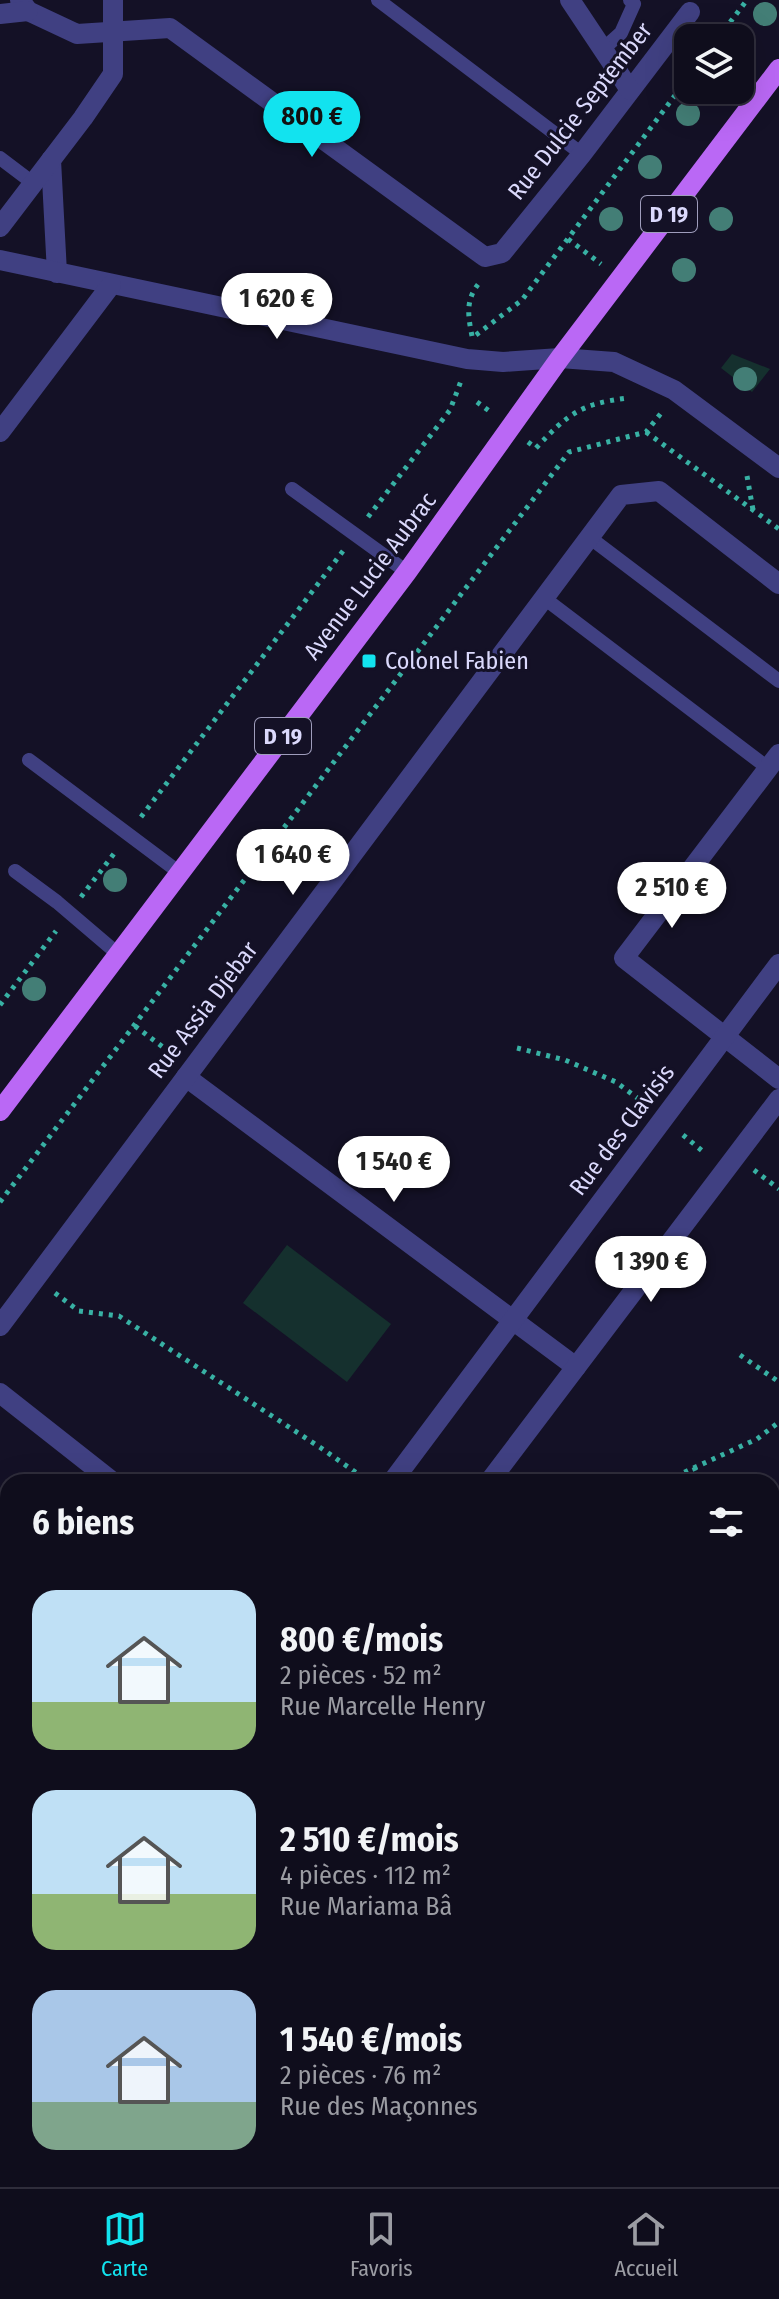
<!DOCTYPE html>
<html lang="fr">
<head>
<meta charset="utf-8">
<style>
	body { margin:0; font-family:"Fira Sans Condensed",sans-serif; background:#181625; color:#f1f3f6; height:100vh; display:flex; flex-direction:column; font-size:30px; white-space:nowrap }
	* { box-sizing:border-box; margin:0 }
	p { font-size:26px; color:#9b9ca3 }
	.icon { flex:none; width:44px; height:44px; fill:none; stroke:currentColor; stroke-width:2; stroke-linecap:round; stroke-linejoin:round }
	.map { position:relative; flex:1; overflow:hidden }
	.sheet { position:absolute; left:0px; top:1474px; width:780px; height:714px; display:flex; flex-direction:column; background:#0f0d1c; border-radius:24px 24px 0 0; box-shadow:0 8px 32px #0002,0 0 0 2px #2f2d3b }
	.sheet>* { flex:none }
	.fabs { position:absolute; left:674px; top:24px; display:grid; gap:16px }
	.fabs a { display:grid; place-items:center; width:80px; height:80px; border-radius:16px; background:#0f0d1c; box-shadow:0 8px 32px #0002,0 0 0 2px #2f2d3b; font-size:40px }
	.price { position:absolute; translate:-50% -68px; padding:0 18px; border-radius:28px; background:#fff; color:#222; font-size:26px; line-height:52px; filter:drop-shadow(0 2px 4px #0008) }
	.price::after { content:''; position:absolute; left:50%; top:48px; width:24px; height:18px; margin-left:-12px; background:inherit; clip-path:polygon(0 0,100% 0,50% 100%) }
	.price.selected { background:#12e3ef; color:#111 }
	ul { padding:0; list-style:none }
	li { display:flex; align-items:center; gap:24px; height:200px; padding:0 32px }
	li span { display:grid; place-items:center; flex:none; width:224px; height:160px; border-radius:24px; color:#555 }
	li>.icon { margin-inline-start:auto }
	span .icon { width:96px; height:96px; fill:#fffc; stroke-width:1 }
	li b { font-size:34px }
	h2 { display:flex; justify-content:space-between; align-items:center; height:96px; padding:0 32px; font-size:34px }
	.menu { display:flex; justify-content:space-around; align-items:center; height:112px; border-top:2px solid #2f2d3b; background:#0f0d1c; font-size:22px; color:#9b9ca3 }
	.menu a { display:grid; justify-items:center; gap:4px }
	.menu .selected { color:#12e3ef }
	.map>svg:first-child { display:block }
	.green { fill:#15302e }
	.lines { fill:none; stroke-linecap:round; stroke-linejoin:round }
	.path { stroke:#38b1a4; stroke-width:5; stroke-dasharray:4 6; stroke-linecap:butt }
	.lane { stroke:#404082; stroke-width:14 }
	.street { stroke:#404082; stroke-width:20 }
	.primary { stroke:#ba68f5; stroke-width:20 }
	.tree { fill:#437e76 }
	.poi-dot { fill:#12e3ef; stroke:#141126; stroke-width:3 }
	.labels { text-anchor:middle; stroke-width:6; stroke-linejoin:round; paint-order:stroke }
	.shield { fill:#141126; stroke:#9f9dbc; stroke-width:2 }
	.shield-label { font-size:22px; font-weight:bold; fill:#dbd9fc }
	.street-label { font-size:24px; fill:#dbd9fc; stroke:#141126 }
	.poi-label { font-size:24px; fill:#dbd9fc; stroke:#141126; text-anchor:start }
</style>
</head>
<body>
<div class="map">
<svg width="779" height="2187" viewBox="0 0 779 2187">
	<rect width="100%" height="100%" fill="#141126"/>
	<g class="green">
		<polygon points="732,354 770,369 752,392 721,368"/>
		<polygon points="287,1245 391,1324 347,1382 243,1303"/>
	</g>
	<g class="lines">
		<g class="path">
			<polyline points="718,38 747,0"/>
			<polyline points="568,239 601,264"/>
			<polyline points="476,335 522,300 688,78"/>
			<path d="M472,336C468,316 465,299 480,282"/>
			<polyline points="477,402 492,413"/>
			<polyline points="646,432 779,529"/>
			<path d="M528,442L536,448C568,414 580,404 627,398"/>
			<polyline points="747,476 753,510"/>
			<polyline points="368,517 450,410 461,381"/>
			<polyline points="141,817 343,551"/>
			<polyline points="81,897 116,851"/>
			<polyline points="0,1005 56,931"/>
			<polyline points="135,1026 172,1054"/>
			<polyline points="517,1048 565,1060 616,1082 644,1103"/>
			<polyline points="683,1135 706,1154"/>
			<polyline points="754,1170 779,1189"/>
			<polyline points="0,1202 569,452 646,432 662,412"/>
			<polyline points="55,1293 79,1311 119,1316 321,1448 368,1481"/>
			<polyline points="740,1355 779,1382"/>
			<polyline points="694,1467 700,1482"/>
			<polyline points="667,1482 676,1476 757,1439 779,1422"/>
		</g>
		<g class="lane">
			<polyline points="378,0 582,154"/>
			<polyline points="602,50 621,33 634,4 630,0"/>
			<polyline points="0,158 33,183"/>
			<polyline points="292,489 407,572"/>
			<polyline points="589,537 779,681"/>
			<polyline points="544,598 768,768"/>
			<polyline points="29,760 180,873"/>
			<polyline points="15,871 57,902 118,954"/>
			<polyline points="772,1760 779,1765"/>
			<polyline points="0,1981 8,1986"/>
			<polyline points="408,2180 410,2187"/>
		</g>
		<g class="street">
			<polyline points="20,0 28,11 77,34 170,28 485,257 502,253 582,154 690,12"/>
			<polyline points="570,0 630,90"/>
			<polyline points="0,14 28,11"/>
			<polyline points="51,160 57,273"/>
			<polyline points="0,227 83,118 113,74 113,0"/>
			<polyline points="0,260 467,359 503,362 560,358 614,362 674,390 779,468"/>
			<polyline points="0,432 111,285"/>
			<polyline points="779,754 624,958 779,1079"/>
			<polyline points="186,1077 576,1367"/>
			<polyline points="0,1326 621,495 659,491 779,584"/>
			<polyline points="0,1393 113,1482"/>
			<polyline points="392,1482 779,964"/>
			<polyline points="489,1482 779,1099"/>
			<polyline points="772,1613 779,1606"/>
			<polyline points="0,1722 8,1728"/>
			<polyline points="0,1914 8,1920"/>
			<polyline points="772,1945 779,1935"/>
			<polyline points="656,2180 659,2187"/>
		</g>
		<polyline class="primary" points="0,1111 407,572 560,358 779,69"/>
	</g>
	<g class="tree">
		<circle cx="765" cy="14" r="12"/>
		<circle cx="688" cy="114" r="12"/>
		<circle cx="650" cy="167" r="12"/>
		<circle cx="611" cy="219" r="12"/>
		<circle cx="721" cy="219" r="12"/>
		<circle cx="684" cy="270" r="12"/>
		<circle cx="745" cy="379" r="12"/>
		<circle cx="115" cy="880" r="12"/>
		<circle cx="34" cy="989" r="12"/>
	</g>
	<rect class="poi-dot" x="361" y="653" width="16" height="16" rx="4"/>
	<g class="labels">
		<g class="shield">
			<rect x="641" y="196" width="56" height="36" rx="6"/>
			<rect x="255" y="718" width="56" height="36" rx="6"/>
		</g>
		<g class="shield-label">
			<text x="669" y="222">D 19</text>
			<text x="283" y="744">D 19</text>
		</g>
		<g class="street-label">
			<text transform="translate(580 111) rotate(-52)" y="8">Rue Dulcie September</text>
			<text transform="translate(370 576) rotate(-53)" y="8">Avenue Lucie Aubrac</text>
			<text transform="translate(203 1010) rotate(-53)" y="8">Rue Assia Djebar</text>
			<text transform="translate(622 1130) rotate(-53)" y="8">Rue des Clavisis</text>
		</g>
		<g class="poi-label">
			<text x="385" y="669">Colonel Fabien</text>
		</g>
	</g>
</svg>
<div class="fabs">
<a><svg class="icon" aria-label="layers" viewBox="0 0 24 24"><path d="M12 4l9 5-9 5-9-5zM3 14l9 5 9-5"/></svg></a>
</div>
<b class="price selected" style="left:312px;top:159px">800 €</b>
<b class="price" style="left:277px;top:341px">1 620 €</b>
<b class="price" style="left:293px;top:897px">1 640 €</b>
<b class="price" style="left:672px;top:930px">2 510 €</b>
<b class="price" style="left:394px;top:1204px">1 540 €</b>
<b class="price" style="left:651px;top:1304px">1 390 €</b>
<section class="sheet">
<h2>6 biens<svg class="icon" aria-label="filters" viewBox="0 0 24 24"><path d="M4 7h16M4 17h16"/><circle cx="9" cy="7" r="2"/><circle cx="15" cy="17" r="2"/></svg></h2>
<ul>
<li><span style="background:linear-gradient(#bfe0f5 70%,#8fb573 0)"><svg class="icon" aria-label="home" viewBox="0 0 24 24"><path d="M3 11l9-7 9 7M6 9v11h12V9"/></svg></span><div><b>800 €/mois</b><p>2 pièces · 52 m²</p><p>Rue Marcelle Henry</p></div></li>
<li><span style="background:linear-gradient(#bfe0f5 65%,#8fb573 0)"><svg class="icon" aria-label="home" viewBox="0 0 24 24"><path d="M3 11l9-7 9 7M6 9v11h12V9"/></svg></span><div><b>2 510 €/mois</b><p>4 pièces · 112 m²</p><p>Rue Mariama Bâ</p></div></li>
<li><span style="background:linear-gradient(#a9c7e8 70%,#7fa58c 0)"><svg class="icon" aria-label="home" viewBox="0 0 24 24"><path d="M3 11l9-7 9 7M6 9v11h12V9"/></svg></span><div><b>1 540 €/mois</b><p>2 pièces · 76 m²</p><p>Rue des Maçonnes</p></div></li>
</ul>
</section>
</div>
<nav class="menu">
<a class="selected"><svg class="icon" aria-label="map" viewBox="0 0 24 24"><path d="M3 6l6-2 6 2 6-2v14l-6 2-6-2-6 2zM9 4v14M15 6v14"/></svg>Carte</a>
<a><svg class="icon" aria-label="saved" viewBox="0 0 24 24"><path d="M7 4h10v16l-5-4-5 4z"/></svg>Favoris</a>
<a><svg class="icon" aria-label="home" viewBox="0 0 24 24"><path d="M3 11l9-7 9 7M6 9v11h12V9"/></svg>Accueil</a>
</nav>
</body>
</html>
